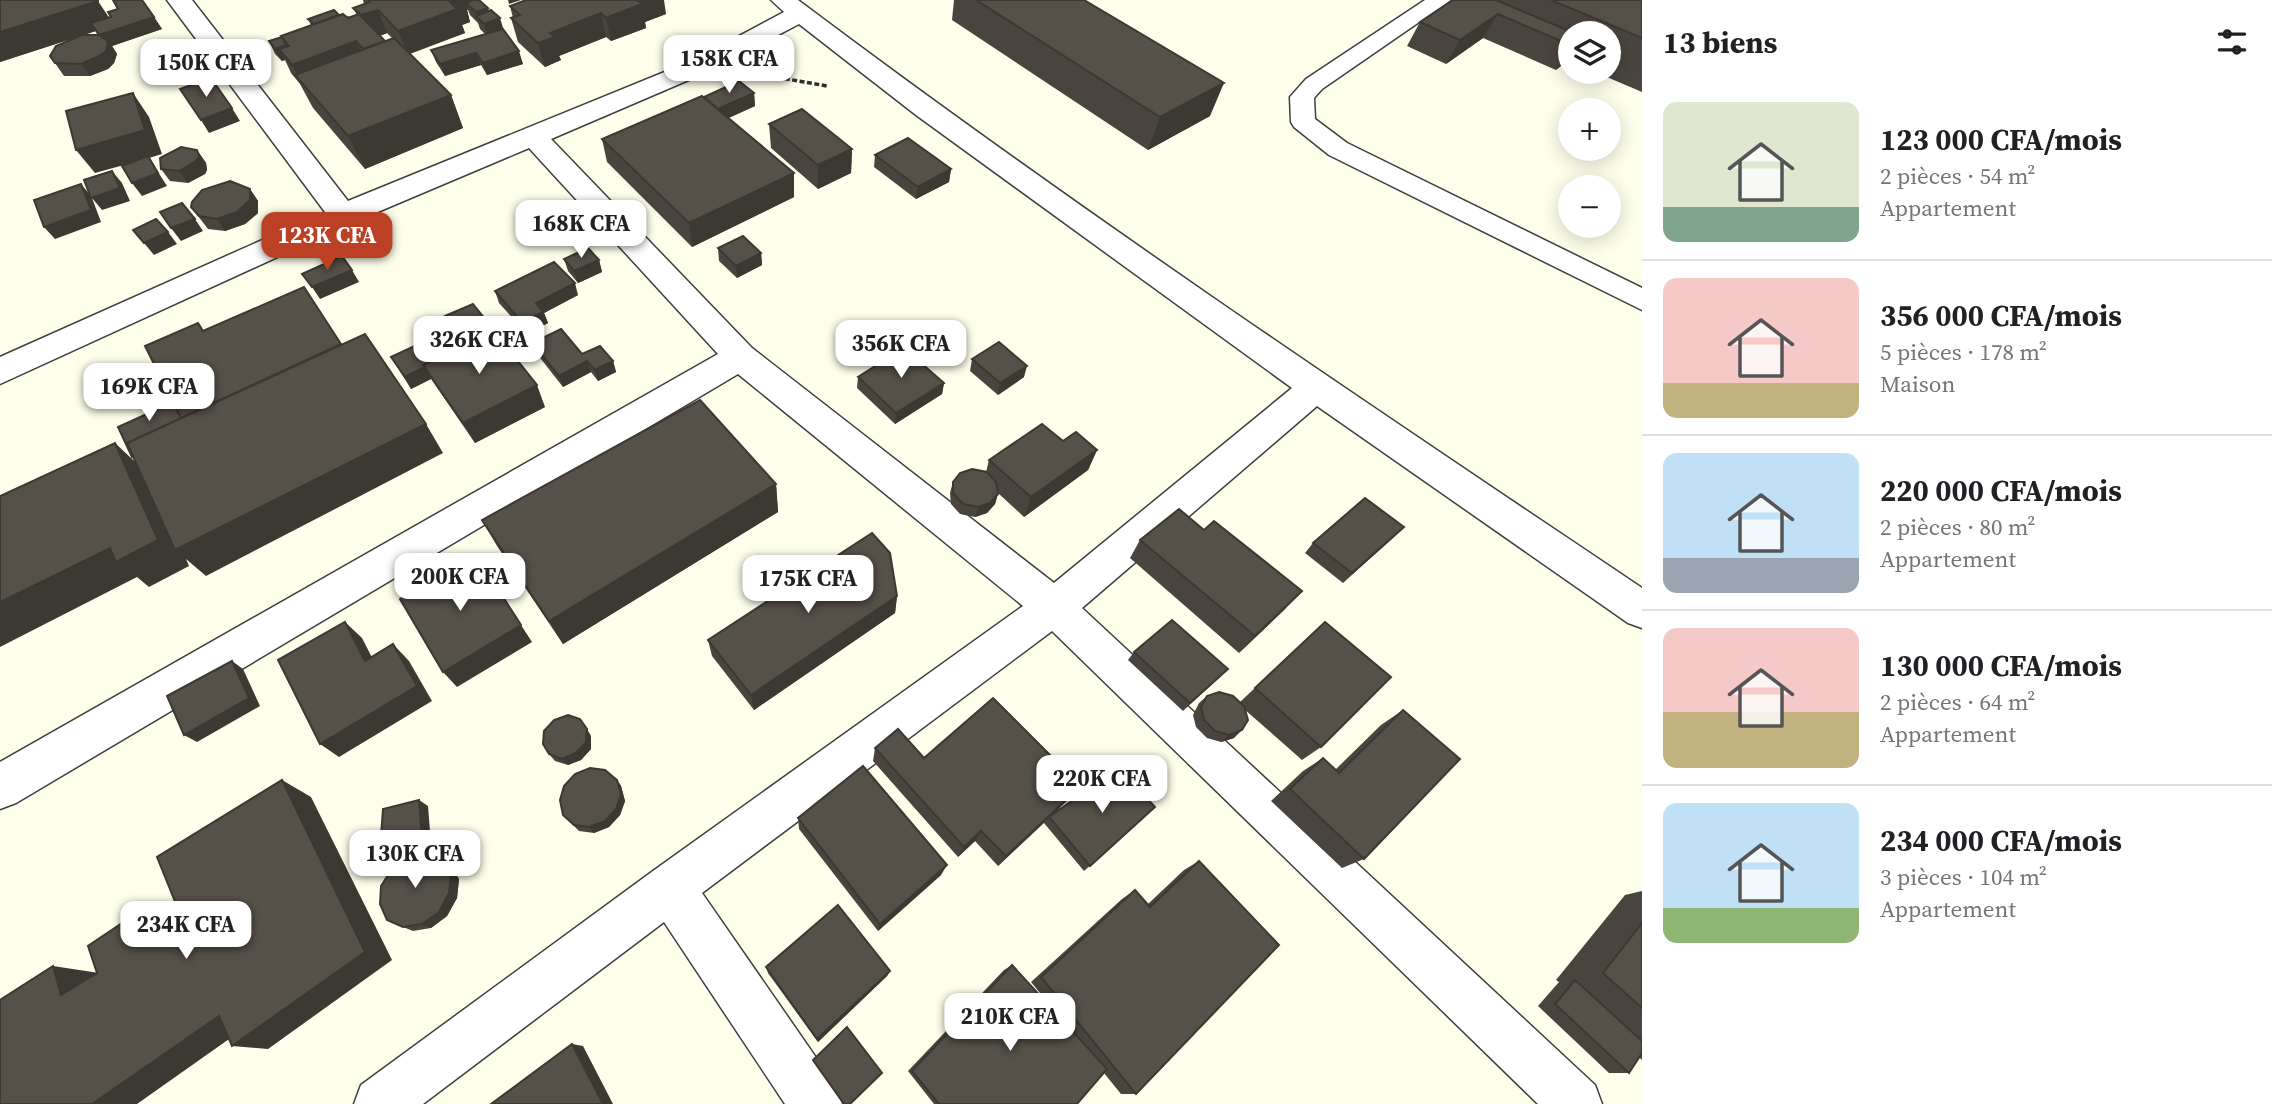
<!DOCTYPE html>
<html lang="fr">
<head>
<meta charset="utf-8">
<style>
	body { margin:0; font-family:"Source Serif 4",serif; background:#f6f6f6; color:#202124; height:100vh; display:flex; flex-direction:column; font-size:26px; white-space:nowrap }
	* { box-sizing:border-box; margin:0 }
	p { font-size:23px; color:#757577 }
	.icon { flex:none; width:38px; height:38px; fill:none; stroke:currentColor; stroke-width:2; stroke-linecap:round; stroke-linejoin:round }
	.map { position:relative; flex:1; overflow:hidden }
	.sheet { display:flex; flex-direction:column; background:#fff; width:630px }
	.sheet>* { flex:none }
	.buttons { position:absolute; left:1558px; top:21px; display:grid; gap:14px }
	.buttons a { display:grid; place-items:center; width:63px; height:63px; border-radius:50%; background:#fff; box-shadow:0 4px 18px #0003; font-size:35px }
	.price { position:absolute; translate:-50% -60px; padding:0 16px; border-radius:14px; background:#fff; color:#222; font-size:23px; line-height:46px; filter:drop-shadow(0 2px 4px #0008) }
	.price::after { content:''; position:absolute; left:50%; top:42px; width:21px; height:16px; margin-left:-10px; background:inherit; clip-path:polygon(0 0,100% 0,50% 100%) }
	.price.current { background:#bc4024; color:#fff }
	ul { padding:0; list-style:none }
	li { display:flex; align-items:center; gap:21px; height:175px; padding:0 21px }
	li+li { border-top:2px solid #e0e0e0 }
	li span { display:grid; place-items:center; flex:none; width:196px; height:140px; border-radius:14px; color:#555 }
	li>.icon { margin-inline-start:auto }
	span .icon { width:84px; height:84px; fill:#fffc; stroke-width:1 }
	li b { font-size:30px }
	h2 { display:flex; justify-content:space-between; align-items:center; height:84px; padding:0 21px; font-size:30px }
	main { display:flex; flex:1; min-height:0 }
	.map>svg:first-child { display:block }
	.lines { fill:none; stroke-linecap:round; stroke-linejoin:round }
	.lane-casing { stroke:#3f3f3f; stroke-width:3 }
	.street-casing { stroke:#3f3f3f; stroke-width:3 }
	.path { stroke:#2e2e2e; stroke-width:3.5; stroke-dasharray:5 2.5; stroke-linecap:butt }
	.lane { fill:#fff; fill-rule:evenodd }
	.street { fill:#fff; fill-rule:evenodd }
	.wall { fill:#49453e; fill-rule:evenodd }
	.shaded-wall { fill:#3c3832 }
	.building { fill:#555048; stroke:#3c3832; stroke-width:2 }
</style>
</head>
<body>
<main>
<div class="map">
<svg width="1642" height="1104" viewBox="0 0 1642 1104">
	<rect width="100%" height="100%" fill="#feffeb"/>
	<g class="lines">
		<defs>
			<polygon id="lane" points="1425,0 1451,0 1322,89 1314,98 1315,119 1347,143 1642,288 1642,310 1329,155 1294,127 1291,122 1290,97 1306,79"/>
			<path id="street" d="M167,0H192L348,201L694,60L784,12L771,0H798C1072,206 1357,397 1642,588V628L1628,623L1317,406L1082,608L1595,1085L1602,1104H1538L1052,631L702,893L835,1085L842,1104H785L664,922L423,1104H354L361,1085L653,871L1023,606L738,374L16,803L0,809V762L718,354L529,148L354,222L0,384V357L325,212ZM799,24L916,115L1292,388L1054,583L752,348L551,139L712,70Z"/>
		</defs>
		<use href="#lane" class="lane-casing"/>
		<use href="#street" class="street-casing"/>
		<polyline class="path" points="770,76 827,86"/>
		<use href="#lane" class="lane"/>
		<use href="#street" class="street"/>
	</g>
	<g class="wall">
		<polygon points="0,0 109,17 154,17 162,29 112,46 117,54 114,63 108,69 90,76 64,76 50,56 99,35 96,31 0,62"/>
		<path d="M363,0H471L489,11L503,29L523,64L487,75L481,65L445,76L436,62L431,50L485,34L480,29L478,23L470,15L468,10H467L470,22L462,25L465,33L410,54L451,95L463,128L365,169L313,108L300,84L291,73L285,60L282,61L275,54L269,41L311,25L308,19L339,15L352,17L357,15L353,8L364,4ZM387,33L392,38L385,41L380,36Z"/>
		<polygon points="954,0 1084,0 1210,116 1148,150 952,20"/>
		<polygon points="1453,0 1642,0 1642,92 1595,72 1608,72 1608,33 1570,33 1570,60 1568,60 1556,70 1483,38 1446,64 1407,46 1420,22"/>
		<polygon points="510,6 666,14 645,22 646,28 611,41 606,37 559,56 561,60 545,67 518,42 511,18 513,18"/>
		<polygon points="754,93 755,106 728,118 794,173 794,197 692,247 607,162 602,139 704,97"/>
		<polygon points="769,124 852,149 851,173 818,189 771,148"/>
		<polygon points="197,150 206,163 207,170 205,174 188,183 170,181 161,169"/>
		<polygon points="875,155 951,169 949,182 916,199 874,167"/>
		<polygon points="250,189 258,201 258,213 245,224 225,231 208,229 191,207"/>
		<polygon points="718,248 761,253 762,265 737,278 719,261"/>
		<polygon points="564,259 599,260 602,272 578,283 568,271"/>
		<polygon points="495,291 578,295 544,313 548,323 527,334 499,303"/>
		<polygon points="445,316 490,331 463,344 451,328"/>
		<polygon points="532,343 613,361 616,372 598,381 591,372 563,387 537,354"/>
		<polygon points="444,355 545,407 475,443 431,379 411,389 391,357"/>
		<polygon points="972,359 1024,377 998,395 970,371"/>
		<polygon points="858,377 944,383 942,394 895,424 857,388"/>
		<polygon points="1063,441 1097,450 1088,470 1024,517 998,493 995,504 987,513 975,517 960,514 951,504 950,493 953,482 986,472 989,460"/>
		<polygon points="776,484 778,512 563,644 497,546 482,520"/>
		<polygon points="1394,537 1343,583 1305,553 1313,543"/>
		<polygon points="1140,540 1285,609 1239,653 1130,558"/>
		<polygon points="897,596 895,613 754,710 712,656 708,640"/>
		<polygon points="1325,622 1321,747 1302,760 1244,709 1234,738 1221,742 1207,738 1196,727 1193,715 1199,703 1207,696 1240,702"/>
		<polygon points="1134,652 1220,677 1183,711 1128,660"/>
		<polygon points="1403,710 1364,859 1342,868 1271,801 1303,771 1323,758 1335,770 1381,725"/>
		<polygon points="591,736 591,749 581,760 568,765 555,761 549,754"/>
		<polygon points="875,748 1081,786 1070,798 1054,813 1155,807 1084,871 1044,823 998,866 975,841 958,857 873,761"/>
		<polygon points="617,780 621,786 625,801 620,815 609,827 594,833 579,831 563,815"/>
		<polygon points="798,818 941,875 878,931 799,829"/>
		<polygon points="442,861 450,866 459,879 457,898 447,916 431,928 413,931 403,927"/>
		<polygon points="1199,861 1136,1094 1121,1094 1104,1073 1077,1104 934,1104 908,1071 1004,970 1012,965 1054,1010 1031,982 1122,899 1135,890 1148,904 1184,870"/>
		<polygon points="1642,891 1642,1060 1639,1057 1629,1073 1609,1073 1538,1006 1559,982 1556,980 1625,895"/>
		<polygon points="766,967 890,971 887,976 818,1042 768,973"/>
	</g>
	<g class="shaded-wall">
		<polygon points="456,0 471,0 473,8 466,3 468,10 467,10 470,22 462,25 465,33 408,54 398,31 450,2"/>
		<polygon points="508,0 521,0 509,4"/>
		<polygon points="637,0 664,0 666,14 645,22 646,28 611,41 606,18"/>
		<polygon points="98,1 114,25 0,62 0,32"/>
		<polygon points="488,8 492,21 478,18 476,12"/>
		<polygon points="378,10 387,33 371,39 361,15"/>
		<polygon points="601,13 606,37 559,56 561,60 545,67 538,43 550,33"/>
		<polygon points="1498,14 1483,38 1446,64 1460,40"/>
		<polygon points="154,17 162,29 112,46 117,54 114,63 108,69 90,76 81,64 99,35"/>
		<polygon points="500,18 504,31 488,37 484,24"/>
		<polygon points="356,41 367,65 300,79 292,65"/>
		<polygon points="286,45 292,57 279,49 285,60 282,61 275,49"/>
		<polygon points="519,51 523,64 487,75 483,63"/>
		<polygon points="1570,51 1570,57 1567,61 1556,70"/>
		<polygon points="476,53 481,65 445,76 440,64"/>
		<polygon points="1224,83 1210,116 1148,150 1160,117"/>
		<polygon points="133,93 149,117 162,154 149,158 167,186 142,196 132,183 149,158 95,173 76,150"/>
		<polygon points="754,93 755,106 720,122 718,109"/>
		<polygon points="451,95 463,128 365,169 348,136"/>
		<polygon points="232,108 240,121 209,133 201,120"/>
		<polygon points="852,149 851,173 818,189 818,165"/>
		<polygon points="197,150 206,163 207,170 205,174 188,183 179,171"/>
		<polygon points="951,169 949,182 916,199 918,187"/>
		<polygon points="112,171 122,183 130,201 102,210 92,198 101,222 55,239 44,227 81,184 91,196"/>
		<polygon points="794,173 794,197 692,247 689,223"/>
		<polygon points="250,189 258,201 258,213 245,224 225,231 217,219"/>
		<polygon points="195,219 203,231 181,241 171,228"/>
		<polygon points="168,232 177,244 154,255 144,243"/>
		<polygon points="761,253 762,265 737,278 736,266"/>
		<polygon points="599,260 602,272 578,283 574,271"/>
		<polygon points="352,270 359,282 320,299 312,287"/>
		<polygon points="575,283 578,295 544,313 548,323 527,334 522,322 536,303"/>
		<polygon points="485,319 490,331 463,344 457,332"/>
		<polygon points="587,361 591,372 563,387 559,376"/>
		<polygon points="613,361 616,372 598,381 595,370"/>
		<polygon points="1027,366 1024,377 998,395 1000,383"/>
		<polygon points="425,368 431,379 411,389 405,377"/>
		<polygon points="944,383 942,394 895,424 896,413"/>
		<polygon points="537,385 545,407 475,443 463,423"/>
		<polygon points="426,424 443,453 206,576 186,559 189,566 149,587 137,577 0,647 0,602 115,443 146,472"/>
		<polygon points="1097,450 1088,470 1024,517 1031,497"/>
		<polygon points="776,484 778,512 563,644 549,621"/>
		<polygon points="998,494 995,504 987,513 975,517 978,507"/>
		<polygon points="1302,591 1285,609 1239,653 1255,636"/>
		<polygon points="897,596 895,613 754,710 751,695"/>
		<polygon points="345,622 362,638 382,677 365,661"/>
		<polygon points="521,625 532,642 457,687 443,672"/>
		<polygon points="393,644 409,661 432,701 339,757 320,744"/>
		<polygon points="232,661 243,669 260,706 197,742 184,735"/>
		<polygon points="587,729 591,736 591,749 581,760 568,765 562,759"/>
		<polygon points="1242,730 1234,738 1221,742 1229,735"/>
		<polygon points="282,780 311,797 392,960 268,1049 232,1046"/>
		<polygon points="617,780 621,786 625,801 620,815 609,827 594,833 589,827"/>
		<polygon points="1081,786 1070,798 1049,818 1049,817 998,866 1006,856"/>
		<polygon points="419,800 428,806 431,844 390,854 380,849"/>
		<polygon points="981,831 975,841 958,857 964,847"/>
		<polygon points="442,861 450,866 459,879 457,898 447,916 431,928 422,924"/>
		<polygon points="947,865 941,875 878,931 880,924"/>
		<polygon points="143,909 182,920 150,927"/>
		<polygon points="53,966 99,973 61,995"/>
		<polygon points="890,971 887,976 818,1042 817,1039"/>
		<polygon points="219,1016 256,1020 137,1104 92,1104"/>
		<polygon points="572,1044 583,1046 613,1104 603,1104"/>
	</g>
	<g class="building">
		<polygon points="0,0 98,0 98,1 0,32"/>
		<polygon points="113,0 142,0 154,17 99,35 91,23 111,17 108,12 118,9"/>
		<polygon points="369,0 456,0 450,2 457,9 398,31 378,10 361,15 353,8 370,2"/>
		<polygon points="473,0 479,0 488,8 476,12 466,3"/>
		<polygon points="526,0 637,0 642,4 606,18 601,13 550,33 555,37 538,43 511,18 520,15 510,6"/>
		<polygon points="976,0 1084,0 1224,83 1160,117"/>
		<polygon points="1453,0 1496,0 1574,33 1570,33 1570,45 1498,14 1460,40 1420,22"/>
		<polygon points="1551,0 1642,0 1642,38"/>
		<polygon points="334,10 339,15 314,24 308,19"/>
		<polygon points="491,10 500,18 484,24 476,16"/>
		<polygon points="343,14 348,18 359,14 385,41 363,49 356,41 292,65 279,49 289,46 281,36"/>
		<polygon points="503,29 519,51 483,63 476,53 440,64 431,50"/>
		<polygon points="82,35 99,35 108,41 106,51 99,56 81,64 55,63 50,56 56,46"/>
		<polygon points="282,37 286,45 275,49 269,41"/>
		<polygon points="394,38 451,95 348,136 295,75"/>
		<polygon points="211,78 232,108 201,120 180,89"/>
		<polygon points="739,81 754,93 718,109 704,97"/>
		<polygon points="133,93 145,130 76,150 66,111"/>
		<polygon points="702,96 794,173 689,223 602,139"/>
		<polygon points="802,109 852,149 818,165 769,124"/>
		<polygon points="908,138 951,169 918,187 875,155"/>
		<polygon points="181,147 197,150 199,157 196,161 179,171 161,169 160,158"/>
		<polygon points="148,156 158,173 132,183 122,166"/>
		<polygon points="112,171 120,188 91,198 84,180"/>
		<polygon points="230,181 250,189 250,200 237,212 217,219 199,216 191,207 192,202 202,190"/>
		<polygon points="81,184 91,210 44,227 34,200"/>
		<polygon points="182,203 195,219 171,228 160,212"/>
		<polygon points="156,219 168,232 144,243 133,230"/>
		<polygon points="743,236 761,253 736,266 718,248"/>
		<polygon points="588,248 599,260 574,271 564,259"/>
		<polygon points="342,256 352,270 312,287 302,274"/>
		<polygon points="554,262 575,283 536,303 543,312 522,322 495,291"/>
		<polygon points="304,287 341,344 181,418 145,346 198,323 203,331"/>
		<polygon points="473,304 485,319 457,332 445,316"/>
		<polygon points="561,329 582,354 600,346 613,361 595,370 587,361 559,376 532,343"/>
		<polygon points="494,331 537,385 463,423 423,365"/>
		<polygon points="365,334 426,424 175,550 127,443"/>
		<polygon points="432,338 444,355 423,365 425,367 405,377 391,357"/>
		<polygon points="999,342 1027,366 1000,383 972,359"/>
		<polygon points="904,348 944,383 896,413 858,377"/>
		<polygon points="700,400 776,484 549,621 482,520"/>
		<polygon points="173,402 181,418 127,443 133,456 132,457 118,427"/>
		<polygon points="1042,424 1063,441 1076,432 1097,450 1031,497 989,460"/>
		<polygon points="115,443 158,540 116,562 110,548 0,602 0,496"/>
		<polygon points="972,469 987,472 996,482 998,494 990,503 978,507 963,504 953,493 953,482 960,473"/>
		<polygon points="1365,498 1404,527 1352,573 1313,543"/>
		<polygon points="1179,509 1204,530 1214,521 1302,591 1255,636 1140,540"/>
		<polygon points="872,533 890,553 897,596 751,695 708,640"/>
		<polygon points="476,555 521,625 443,672 400,599"/>
		<polygon points="1172,620 1228,669 1190,703 1134,652"/>
		<polygon points="345,622 365,661 393,644 417,686 320,744 278,660"/>
		<polygon points="1325,622 1391,677 1321,747 1255,688"/>
		<polygon points="232,661 249,698 184,735 167,696"/>
		<polygon points="1219,692 1233,696 1244,706 1248,720 1242,730 1229,735 1215,731 1204,720 1201,707 1207,696"/>
		<polygon points="993,698 1081,786 1006,856 981,831 964,847 875,748 898,729 924,758"/>
		<polygon points="1403,710 1460,759 1364,859 1290,789 1323,758 1339,773"/>
		<polygon points="568,715 580,719 587,729 586,742 576,753 562,759 549,754 543,744 544,731 554,720"/>
		<polygon points="863,766 947,865 880,924 798,818"/>
		<polygon points="590,768 605,770 617,780 621,794 616,809 605,821 589,827 574,825 563,815 560,800 564,786 575,774"/>
		<polygon points="1118,768 1155,807 1090,866 1049,817"/>
		<polygon points="282,780 365,952 232,1046 219,1016 92,1104 0,1104 0,1000 53,966 61,995 97,973 88,946 143,909 150,927 178,909 157,857"/>
		<polygon points="419,800 422,839 380,849 383,809"/>
		<polygon points="428,854 442,861 451,875 449,893 439,912 422,924 403,927 387,920 380,904 381,886 392,869 409,856"/>
		<polygon points="1199,861 1279,945 1136,1094 1041,977 1135,890 1150,907"/>
		<polygon points="838,905 890,971 817,1039 766,967"/>
		<polygon points="1642,923 1642,1008 1603,973"/>
		<polygon points="1012,965 1107,1069 1077,1104 939,1104 912,1071"/>
		<polygon points="1575,980 1642,1041 1642,1053 1629,1073 1555,1004"/>
		<polygon points="847,1027 882,1073 850,1104 844,1104 813,1060"/>
		<polygon points="572,1044 603,1104 491,1104"/>
	</g>
</svg>
<div class="buttons">
<a><svg class="icon" aria-label="layers" viewBox="0 0 24 24"><path d="M12 4l9 5-9 5-9-5zM3 14l9 5 9-5"/></svg></a>
<a>+</a>
<a>−</a>
</div>
<b class="price" style="left:729px;top:95px">158K CFA</b>
<b class="price" style="left:206px;top:99px">150K CFA</b>
<b class="price" style="left:581px;top:260px">168K CFA</b>
<b class="price current" style="left:327px;top:272px">123K CFA</b>
<b class="price" style="left:479px;top:376px">326K CFA</b>
<b class="price" style="left:901px;top:380px">356K CFA</b>
<b class="price" style="left:149px;top:423px">169K CFA</b>
<b class="price" style="left:460px;top:613px">200K CFA</b>
<b class="price" style="left:808px;top:615px">175K CFA</b>
<b class="price" style="left:1102px;top:815px">220K CFA</b>
<b class="price" style="left:415px;top:890px">130K CFA</b>
<b class="price" style="left:186px;top:961px">234K CFA</b>
<b class="price" style="left:1010px;top:1053px">210K CFA</b>
</div>
<section class="sheet">
<h2>13 biens<svg class="icon" aria-label="filters" viewBox="0 0 24 24"><path d="M4 7h16M4 17h16"/><circle cx="9" cy="7" r="2"/><circle cx="15" cy="17" r="2"/></svg></h2>
<ul>
<li><span style="background:linear-gradient(#dfe7d0 75%,#7fa58c 0)"><svg class="icon" aria-label="home" viewBox="0 0 24 24"><path d="M3 11l9-7 9 7M6 9v11h12V9"/></svg></span><div><b>123 000 CFA/mois</b><p>2 pièces · 54 m²</p><p>Appartement</p></div></li>
<li><span style="background:linear-gradient(#f6c9c9 75%,#c2b280 0)"><svg class="icon" aria-label="home" viewBox="0 0 24 24"><path d="M3 11l9-7 9 7M6 9v11h12V9"/></svg></span><div><b>356 000 CFA/mois</b><p>5 pièces · 178 m²</p><p>Maison</p></div></li>
<li><span style="background:linear-gradient(#bfe0f5 75%,#9aa5b1 0)"><svg class="icon" aria-label="home" viewBox="0 0 24 24"><path d="M3 11l9-7 9 7M6 9v11h12V9"/></svg></span><div><b>220 000 CFA/mois</b><p>2 pièces · 80 m²</p><p>Appartement</p></div></li>
<li><span style="background:linear-gradient(#f6c9c9 60%,#c2b280 0)"><svg class="icon" aria-label="home" viewBox="0 0 24 24"><path d="M3 11l9-7 9 7M6 9v11h12V9"/></svg></span><div><b>130 000 CFA/mois</b><p>2 pièces · 64 m²</p><p>Appartement</p></div></li>
<li><span style="background:linear-gradient(#bfe0f5 75%,#8fb573 0)"><svg class="icon" aria-label="home" viewBox="0 0 24 24"><path d="M3 11l9-7 9 7M6 9v11h12V9"/></svg></span><div><b>234 000 CFA/mois</b><p>3 pièces · 104 m²</p><p>Appartement</p></div></li>
</ul>
</section>
</main>
</body>
</html>
